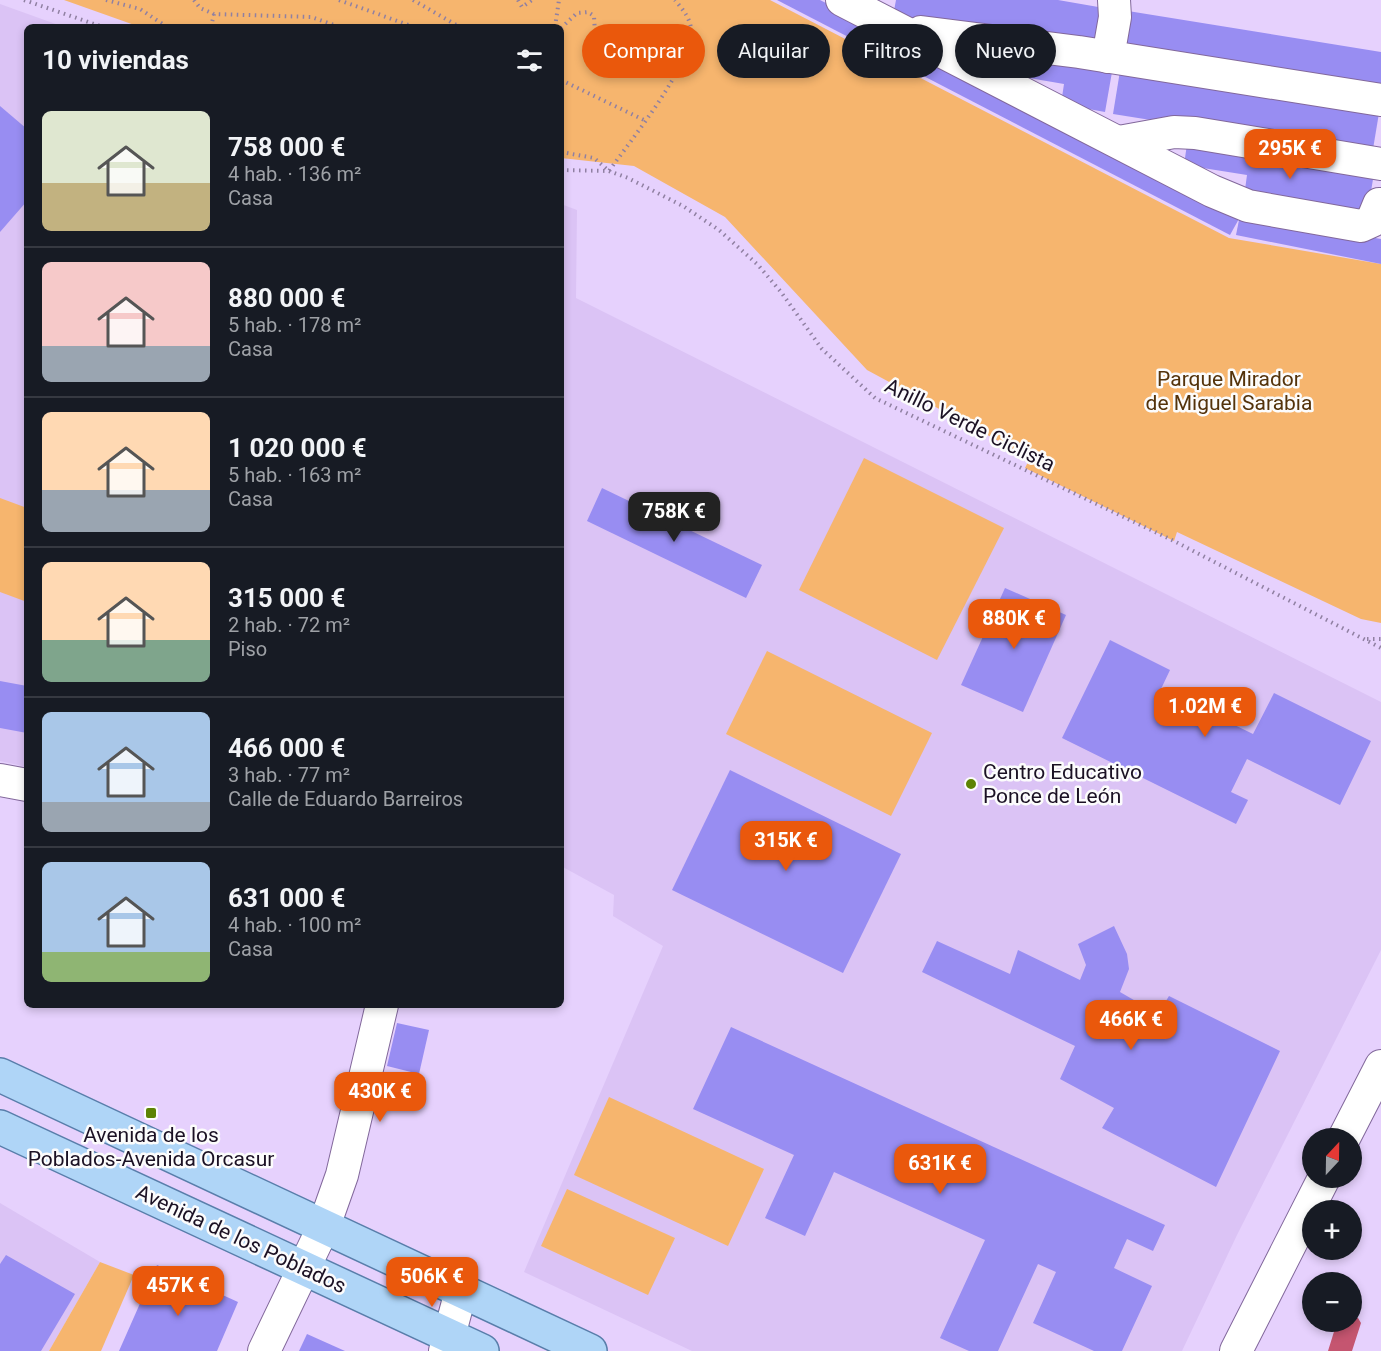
<!DOCTYPE html>
<html lang="es">
<head>
<meta charset="utf-8">
<style>
	body { margin:0; font-family:Roboto,sans-serif; background:#242831; color:#f1f3f6; height:100vh; display:flex; flex-direction:column; font-size:22px; white-space:nowrap }
	* { box-sizing:border-box; margin:0 }
	p { font-size:20px; color:#9ea1a6 }
	.icon { flex:none; width:33px; height:33px; fill:none; stroke:currentColor; stroke-width:2; stroke-linecap:round; stroke-linejoin:round }
	.map { position:relative; flex:1; overflow:hidden }
	.panel { position:absolute; left:24px; top:24px; width:540px; height:984px; display:flex; flex-direction:column; background:#171b24; border-radius:9px; box-shadow:0 3px 9px #0003 }
	.panel>* { flex:none }
	.banner { position:absolute; left:582px; top:24px; width:570px; height:54px; display:flex; gap:12px }
	.needle { width:39px; rotate:22deg }
	.fabs { position:absolute; left:1302px; top:1128px; display:grid; gap:12px }
	.fabs a { display:grid; place-items:center; width:60px; height:60px; border-radius:50%; background:#171b24; box-shadow:0 3px 9px #0003; font-size:30px }
	.price { position:absolute; translate:-50% -51px; padding:0 14px; border-radius:12px; background:#ea580c; color:#fff; font-size:20px; line-height:39px; filter:drop-shadow(0 2px 3px #0008) }
	.price::after { content:''; position:absolute; left:50%; top:36px; width:18px; height:14px; margin-left:-9px; background:inherit; clip-path:polygon(0 0,100% 0,50% 100%) }
	.price.selected { background:#222; color:#fff }
	ul { padding:0; list-style:none }
	li { display:flex; align-items:center; gap:18px; height:150px; padding:0 18px }
	li+li { border-top:2px solid #363941 }
	li span { display:grid; place-items:center; flex:none; width:168px; height:120px; border-radius:9px; color:#555 }
	li>.icon { margin-inline-start:auto }
	span .icon { width:72px; height:72px; fill:#fffc; stroke-width:1 }
	li b { font-size:26px }
	h2 { display:flex; justify-content:space-between; align-items:center; height:72px; padding:0 18px; font-size:26px }
	.pill { padding:0 21px; border-radius:27px; background:#171b24; box-shadow:0 3px 9px #0003; font-size:21px; line-height:54px }
	.pill.selected { background:#ea580c; color:#fff }
	.map>svg:first-child { display:block }
	.built { fill:#dbc3f5 }
	.green { fill:#f6b56e }
	.water { fill:#c55570 }
	.building { fill:#988df2 }
	.lines { fill:none; stroke-linecap:round; stroke-linejoin:round }
	.minor-casing { stroke:#82689b; stroke-width:34 }
	.major-casing { stroke:#597eaa; stroke-width:36 }
	.path { stroke:#9080a2; stroke-width:4; stroke-dasharray:1.5 4.5; stroke-linecap:butt }
	.minor { stroke:#fff; stroke-width:32 }
	.major { stroke:#afd5f7; stroke-width:33 }
	.poi-dot { fill:#5d8303; stroke:#fcfcfc; stroke-width:2 }
	.labels { text-anchor:middle; stroke-width:5; stroke-linejoin:round; paint-order:stroke }
	.park-label { font-size:21px; fill:#54330b; stroke:#fcfcfc }
	.street-label { font-size:21px; fill:#1b1124; stroke:#fcfcfc }
	.poi-label { font-size:21px; fill:#1b1124; stroke:#fcfcfc; text-anchor:start }
</style>
</head>
<body>
<div class="map">
<svg width="1381" height="1351" viewBox="0 0 1381 1351">
	<rect width="100%" height="100%" fill="#e6d1fd"/>
	<g class="built">
		<polygon points="0,4 64,27 27,27 27,767 0,761"/>
		<polygon points="561,204 577,210 576,298 1381,702 1381,950 1237,1235 1182,1351 692,1351 524,1272 663,946 613,916 614,895 561,866"/>
		<polygon points="0,1203 100,1262 49,1351 0,1351"/>
	</g>
	<g class="green">
		<polygon points="64,0 770,0 1229,238 1381,264 1381,623 1361,619 1177,532 1174,541 1025,468 1030,458 867,370 725,217 634,166 561,158 561,27 140,27"/>
		<polygon points="864,458 1004,528 937,660 799,590"/>
		<polygon points="0,498 27,508 27,602 0,592"/>
		<polygon points="767,651 932,733 891,816 726,734"/>
		<polygon points="609,1097 764,1169 728,1246 574,1175"/>
		<polygon points="567,1189 675,1238 648,1295 541,1246"/>
		<polygon points="100,1262 134,1275 101,1351 49,1351"/>
	</g>
	<polygon class="water" points="1352,1316 1358,1318 1361,1323 1352,1351 1328,1351 1337,1322 1352,1322"/>
	<g class="building">
		<polygon points="777,0 820,0 1240,217 1230,235"/>
		<polygon points="896,0 1058,0 1104,8 1097,49 893,16"/>
		<polygon points="1128,11 1381,52 1381,87 1121,54"/>
		<polygon points="1009,54 1112,72 1105,112 1061,104 1064,84 1006,74"/>
		<polygon points="1120,71 1379,113 1372,155 1113,114"/>
		<polygon points="0,106 27,129 27,201 0,232"/>
		<polygon points="1187,144 1374,173 1367,216 1244,197 1247,175 1184,165"/>
		<polygon points="1240,215 1381,239 1381,264 1236,235"/>
		<polygon points="602,488 762,565 746,598 587,521"/>
		<polygon points="1005,588 1066,615 1023,712 961,685"/>
		<polygon points="1110,640 1170,670 1161,689 1253,734 1274,693 1371,741 1340,805 1247,759 1231,792 1248,800 1236,824 1062,738"/>
		<polygon points="0,681 27,686 27,733 0,728"/>
		<polygon points="730,770 901,854 843,973 672,890"/>
		<polygon points="1114,926 1127,954 1129,969 1120,992 1158,1014 1169,996 1280,1051 1216,1187 1102,1128 1114,1108 1060,1079 1075,1046 922,972 937,941 1010,974 1018,950 1080,980 1086,965 1078,944"/>
		<polygon points="397,1023 429,1030 419,1074 387,1066"/>
		<polygon points="731,1027 1165,1225 1153,1251 1127,1239 1114,1268 1152,1286 1122,1351 1094,1351 1033,1323 1056,1272 1038,1264 998,1351 969,1351 940,1338 985,1240 834,1172 805,1236 765,1218 794,1155 693,1109"/>
		<polygon points="6,1255 75,1294 41,1351 0,1351 0,1264"/>
		<polygon points="157,1265 192,1281 187,1291 200,1297 205,1287 238,1302 217,1351 119,1351"/>
		<polygon points="307,1334 345,1351 299,1351"/>
	</g>
	<g class="lines">
		<defs>
			<g id="minor">
				<polyline points="842,0 1212,191 1248,206 1361,226 1372,221 1379,204"/>
				<polyline points="921,32 1079,52 1381,100"/>
				<polyline points="1108,57 1115,17 1114,0"/>
				<polyline points="1119,142 1174,132 1195,133 1381,164"/>
				<polyline points="0,780 27,785"/>
				<polyline points="1344,1138 1381,1066"/>
				<polyline points="264,1351 324,1226 342,1175 382,1005"/>
				<polyline points="445,1351 461,1291"/>
				<polyline points="1236,1351 1324,1178"/>
			</g>
			<g id="major">
				<polyline points="0,1075 590,1351"/>
				<polyline points="0,1127 482,1351"/>
			</g>
		</defs>
		<use href="#minor" class="minor-casing"/>
		<use href="#major" class="major-casing"/>
		<g class="path">
			<polyline points="24,0 103,27"/>
			<polyline points="106,0 140,9 167,27"/>
			<polyline points="194,0 200,8 214,14 311,17 340,27"/>
			<polyline points="339,0 414,27"/>
			<polyline points="413,0 460,27"/>
			<polyline points="518,0 522,7 532,0"/>
			<polyline points="211,27 214,14"/>
			<polyline points="555,27 559,0"/>
			<path d="M561,28L577,13L588,12L594,16L596,50L603,67C634,66 661,37 691,30"/>
			<polyline points="561,80 644,120"/>
			<path d="M561,152L594,158L609,171C630,141 694,63 691,28C689,16 682,9 675,0"/>
			<polyline points="561,170 609,171 628,178 683,206 719,230 758,265 781,292 822,349 875,398 1174,541 1381,648"/>
			<polyline points="1367,639 1381,639"/>
		</g>
		<use href="#minor" class="minor"/>
		<use href="#major" class="major"/>
	</g>
	<g class="poi-dot">
		<circle cx="971" cy="784" r="6"/>
		<rect x="145" y="1107" width="12" height="12" rx="3"/>
	</g>
	<g class="labels">
		<g class="park-label">
			<text x="1229" y="386">Parque Mirador<tspan x="1229" dy="24">de Miguel Sarabia</tspan></text>
		</g>
		<g class="street-label">
			<text transform="translate(970 425) rotate(26)" y="7">Anillo Verde Ciclista</text>
			<text transform="translate(241 1239) rotate(25)" y="7">Avenida de los Poblados</text>
		</g>
		<g class="poi-label">
			<text x="983" y="779">Centro Educativo<tspan x="983" dy="24">Ponce de León</tspan></text>
			<text x="151" y="1142" text-anchor="middle">Avenida de los<tspan x="151" dy="24">Poblados-Avenida Orcasur</tspan></text>
		</g>
	</g>
</svg>
<div class="fabs">
<a><svg class="needle" viewBox="-14 -14 28 28"><path d="M0-13l5 13h-10z" fill="#e53935"/><path d="M0 13l5-13h-10z" fill="#9ea1a6"/></svg></a>
<a>+</a>
<a>−</a>
</div>
<b class="price" style="left:1290px;top:180px">295K €</b>
<b class="price selected" style="left:674px;top:543px">758K €</b>
<b class="price" style="left:1014px;top:650px">880K €</b>
<b class="price" style="left:1205px;top:738px">1.02M €</b>
<b class="price" style="left:786px;top:872px">315K €</b>
<b class="price" style="left:1131px;top:1051px">466K €</b>
<b class="price" style="left:380px;top:1123px">430K €</b>
<b class="price" style="left:940px;top:1195px">631K €</b>
<b class="price" style="left:432px;top:1308px">506K €</b>
<b class="price" style="left:178px;top:1317px">457K €</b>
<div class="banner">
<a class="pill selected">Comprar</a>
<a class="pill">Alquilar</a>
<a class="pill">Filtros</a>
<a class="pill">Nuevo</a>
</div>
<section class="panel">
<h2>10 viviendas<svg class="icon" aria-label="filters" viewBox="0 0 24 24"><path d="M4 7h16M4 17h16"/><circle cx="9" cy="7" r="2"/><circle cx="15" cy="17" r="2"/></svg></h2>
<ul>
<li><span style="background:linear-gradient(#dfe7d0 60%,#c2b280 0)"><svg class="icon" aria-label="home" viewBox="0 0 24 24"><path d="M3 11l9-7 9 7M6 9v11h12V9"/></svg></span><div><b>758 000 €</b><p>4 hab. · 136 m²</p><p>Casa</p></div></li>
<li><span style="background:linear-gradient(#f6c9c9 70%,#9aa5b1 0)"><svg class="icon" aria-label="home" viewBox="0 0 24 24"><path d="M3 11l9-7 9 7M6 9v11h12V9"/></svg></span><div><b>880 000 €</b><p>5 hab. · 178 m²</p><p>Casa</p></div></li>
<li><span style="background:linear-gradient(#ffd9b3 65%,#9aa5b1 0)"><svg class="icon" aria-label="home" viewBox="0 0 24 24"><path d="M3 11l9-7 9 7M6 9v11h12V9"/></svg></span><div><b>1 020 000 €</b><p>5 hab. · 163 m²</p><p>Casa</p></div></li>
<li><span style="background:linear-gradient(#ffd9b3 65%,#7fa58c 0)"><svg class="icon" aria-label="home" viewBox="0 0 24 24"><path d="M3 11l9-7 9 7M6 9v11h12V9"/></svg></span><div><b>315 000 €</b><p>2 hab. · 72 m²</p><p>Piso</p></div></li>
<li><span style="background:linear-gradient(#a9c7e8 75%,#9aa5b1 0)"><svg class="icon" aria-label="home" viewBox="0 0 24 24"><path d="M3 11l9-7 9 7M6 9v11h12V9"/></svg></span><div><b>466 000 €</b><p>3 hab. · 77 m²</p><p>Calle de Eduardo Barreiros</p></div></li>
<li><span style="background:linear-gradient(#a9c7e8 75%,#8fb573 0)"><svg class="icon" aria-label="home" viewBox="0 0 24 24"><path d="M3 11l9-7 9 7M6 9v11h12V9"/></svg></span><div><b>631 000 €</b><p>4 hab. · 100 m²</p><p>Casa</p></div></li>
</ul>
</section>
</div>
</body>
</html>
